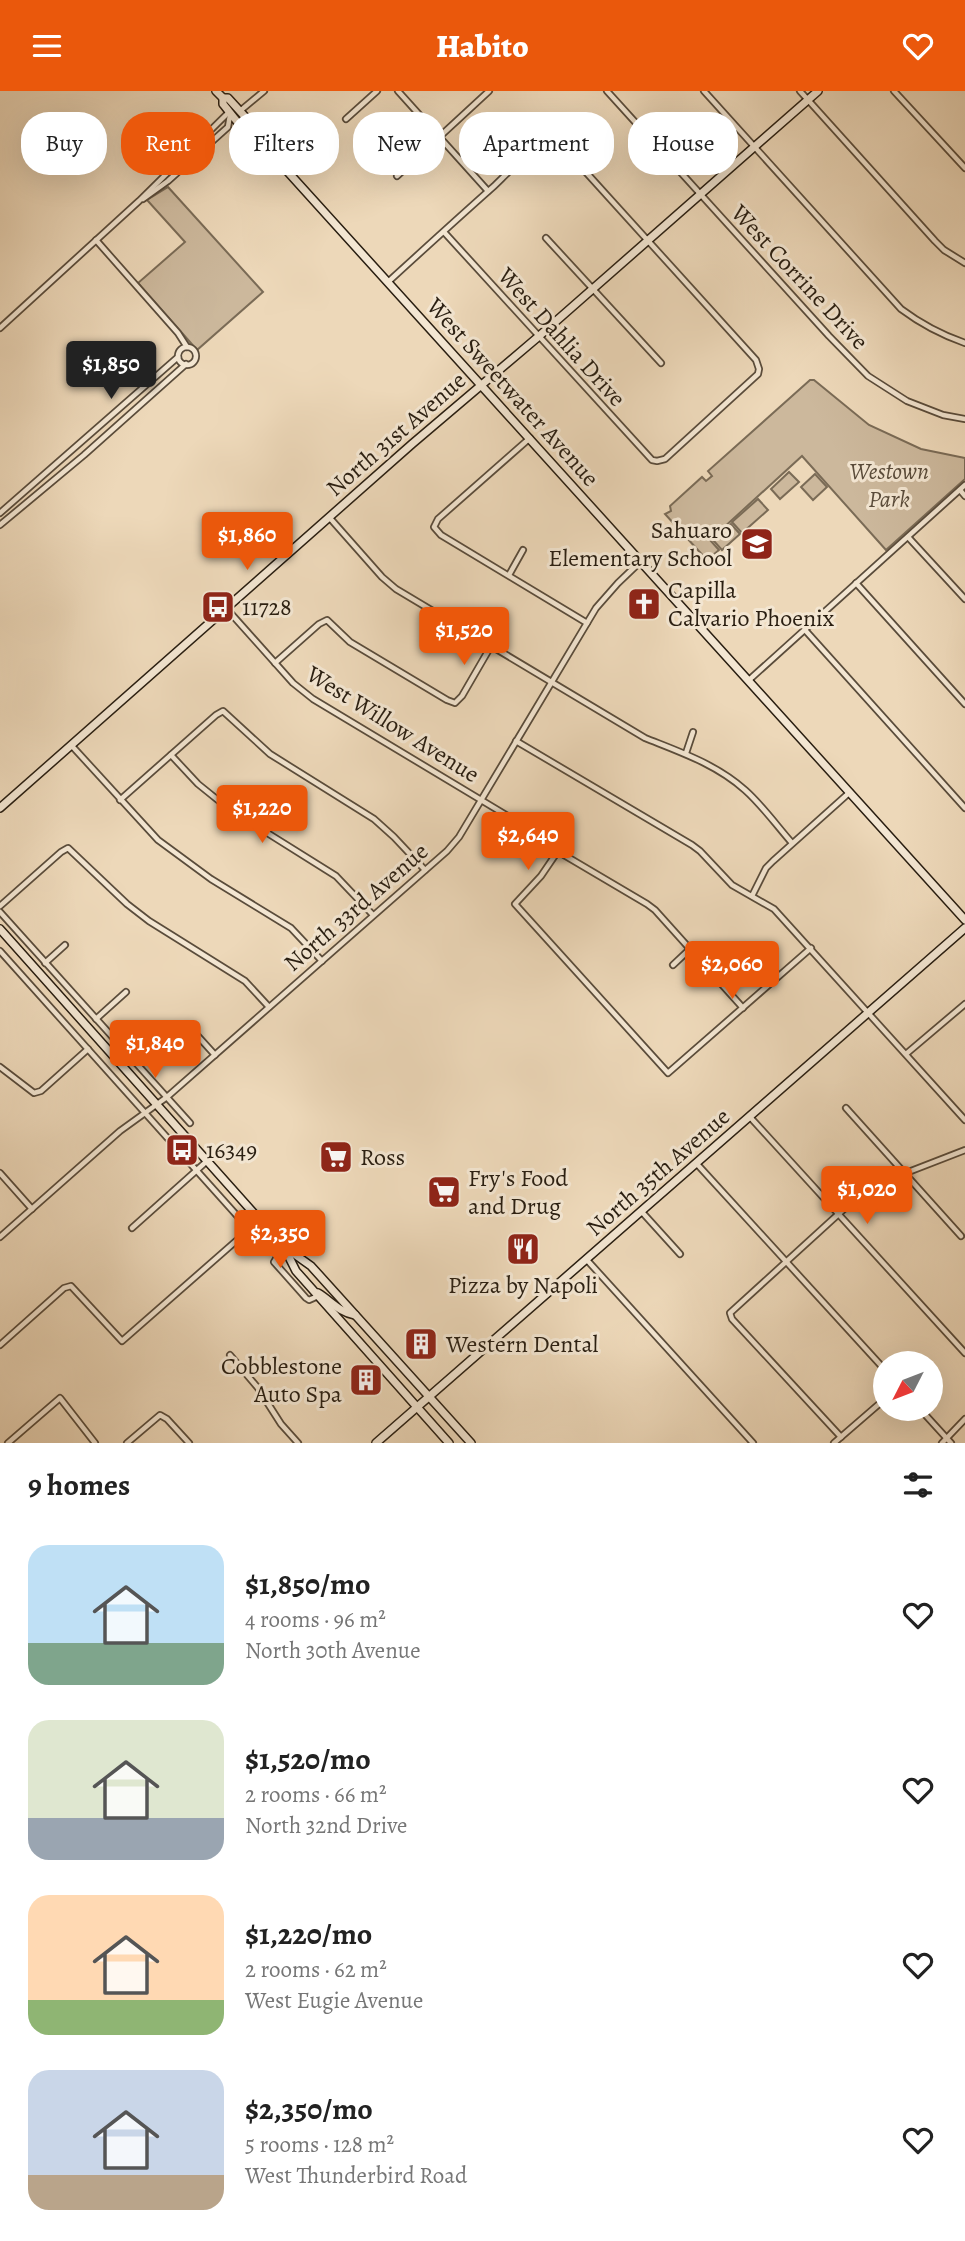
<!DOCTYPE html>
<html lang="en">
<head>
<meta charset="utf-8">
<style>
	body { margin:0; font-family:Alegreya,serif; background:#f6f6f6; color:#222; height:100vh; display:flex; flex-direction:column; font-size:26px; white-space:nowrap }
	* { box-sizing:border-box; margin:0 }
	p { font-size:23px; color:#767676 }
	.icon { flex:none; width:38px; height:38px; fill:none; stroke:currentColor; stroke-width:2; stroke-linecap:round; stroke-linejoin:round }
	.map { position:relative; height:1352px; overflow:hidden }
	.details { display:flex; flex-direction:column; background:#fff; flex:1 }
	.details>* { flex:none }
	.banner { position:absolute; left:21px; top:21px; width:924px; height:63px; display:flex; gap:14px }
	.needle { width:46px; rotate:228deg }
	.fabs { position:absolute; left:873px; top:1260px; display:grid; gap:14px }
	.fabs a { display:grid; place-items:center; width:70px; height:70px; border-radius:50%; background:#fff; box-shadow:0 7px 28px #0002; font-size:35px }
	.price { position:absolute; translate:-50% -60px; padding:0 16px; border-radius:7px; background:#ea580c; color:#fff; font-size:23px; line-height:46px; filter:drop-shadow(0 2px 4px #0008) }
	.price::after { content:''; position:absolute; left:50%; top:42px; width:21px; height:16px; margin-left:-10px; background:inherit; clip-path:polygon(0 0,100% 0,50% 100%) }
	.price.active { background:#222; color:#fff }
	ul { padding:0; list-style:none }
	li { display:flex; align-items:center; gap:21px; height:175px; padding:0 28px }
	li span { display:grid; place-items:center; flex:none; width:196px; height:140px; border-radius:21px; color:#555 }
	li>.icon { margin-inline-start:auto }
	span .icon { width:84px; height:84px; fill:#fffc; stroke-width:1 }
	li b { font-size:30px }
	h2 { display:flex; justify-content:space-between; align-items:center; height:84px; padding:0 28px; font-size:30px }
	.pill { padding:0 24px; border-radius:28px; background:#fff; box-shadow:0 7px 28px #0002; font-size:24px; line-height:63px }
	.pill.active { background:#ea580c; color:#fff }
	header { display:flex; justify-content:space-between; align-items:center; height:91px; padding:0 28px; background:#ea580c; color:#fff; font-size:32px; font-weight:800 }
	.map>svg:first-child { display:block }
	.green { fill:#ccb89c; stroke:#7a6b56; stroke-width:2 }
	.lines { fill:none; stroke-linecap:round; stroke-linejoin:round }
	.street-casing { stroke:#5a4c3b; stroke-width:8 }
	.secondary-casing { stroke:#291e11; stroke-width:10 }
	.street { stroke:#f3e6d2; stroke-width:4.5 }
	.secondary { stroke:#f3e6d2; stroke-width:7 }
	.labels { text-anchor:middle; stroke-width:6; stroke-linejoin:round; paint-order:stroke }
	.street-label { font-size:24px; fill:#291e11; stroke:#f3e6d2 }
	.park-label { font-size:24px; font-style:italic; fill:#5a4c3b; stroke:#f3e6d2 }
	.poi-label { font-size:24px; fill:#291e11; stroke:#f3e6d2; text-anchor:start }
</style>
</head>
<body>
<header><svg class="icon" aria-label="menu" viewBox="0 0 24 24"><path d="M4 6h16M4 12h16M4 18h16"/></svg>Habito<svg class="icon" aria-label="heart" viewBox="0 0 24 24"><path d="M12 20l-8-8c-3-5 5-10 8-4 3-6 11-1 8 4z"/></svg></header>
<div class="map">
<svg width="965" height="1352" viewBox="0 0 965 1352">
	<rect width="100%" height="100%" fill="#edd8b9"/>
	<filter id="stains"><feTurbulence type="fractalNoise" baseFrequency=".00286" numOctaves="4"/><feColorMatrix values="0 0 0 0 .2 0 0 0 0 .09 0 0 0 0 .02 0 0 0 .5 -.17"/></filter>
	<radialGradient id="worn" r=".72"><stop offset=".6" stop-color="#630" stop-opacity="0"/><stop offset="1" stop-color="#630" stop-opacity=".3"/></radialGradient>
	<g class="green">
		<polygon points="168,96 263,201 197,259 138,192 185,151 147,109"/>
		<polygon points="810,289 814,289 869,334 921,358 965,367 965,388 886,459 802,365 710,449 719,459 707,469 665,423 671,420 670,415 702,386 706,390 712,385 708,380"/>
		<polygon points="789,381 799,391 780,408 771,398"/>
		<polygon points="815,383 827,396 813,409 801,396"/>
		<polygon points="758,408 768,419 742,442 732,431"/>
		<polygon points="731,433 740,443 722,459 713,449"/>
	</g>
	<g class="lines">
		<defs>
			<g id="street">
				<polyline points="398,0 488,100"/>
				<polyline points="607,0 829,245 868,285 907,310 943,324 965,328"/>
				<path d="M704,0L901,218C921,233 942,244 965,252"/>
				<polyline points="800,0 935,150 944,159 965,172"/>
				<polyline points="894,0 965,77"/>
				<polyline points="240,20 264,0"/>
				<polyline points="346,28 377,0"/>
				<polyline points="551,55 551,46"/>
				<polyline points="397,85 489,0"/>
				<polyline points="143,108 168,90 228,36 230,24"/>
				<polyline points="546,147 661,272"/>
				<polyline points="96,149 178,242 187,256"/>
				<path d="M388,191C423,159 458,127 493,96C508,82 525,62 545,57C556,53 566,60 574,68L756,269L759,278L758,283L665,368L657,370L652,369L444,141"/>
				<polyline points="0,237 139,110 229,21"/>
				<circle cx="187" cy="265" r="9"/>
				<polyline points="530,347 438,428 434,436 441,444 587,532"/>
				<polyline points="960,399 965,405"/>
				<polyline points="0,422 178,266"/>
				<path d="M329,426L382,486L396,498L645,647C680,661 716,673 745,699C762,714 777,735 792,752"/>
				<polyline points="0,434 84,364 186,273"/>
				<polyline points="908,446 965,508"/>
				<polyline points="509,484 523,459"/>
				<polyline points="856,492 965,613"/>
				<polyline points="226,517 293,592 313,608 521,733 564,764 647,813 655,819 743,917"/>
				<polyline points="805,539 965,717"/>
				<polyline points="275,572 319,533 327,529 350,551 447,609 455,612 462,605 491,555"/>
				<polyline points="749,589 965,394"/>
				<polyline points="516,650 692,754 700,760 732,794 774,818 965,1029"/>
				<polyline points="72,655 158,749 211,788 291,837 322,870"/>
				<polyline points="686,662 693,641"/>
				<polyline points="171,664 198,693 229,718 336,785 373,824"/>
				<polyline points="120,709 216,624 223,620 270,663 374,728 394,746 425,779"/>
				<polyline points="558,760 541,785 515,813 668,982 811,857"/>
				<polyline points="752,805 766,777 773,770 850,701"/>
				<polyline points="0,815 61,761 68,757 127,813 149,830 245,890 269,916"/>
				<polyline points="0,821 190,1032"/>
				<polyline points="0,860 249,1138"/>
				<polyline points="45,872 65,854"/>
				<polyline points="673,874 690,858"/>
				<polyline points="96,928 126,901"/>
				<polyline points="195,942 215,964"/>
				<polyline points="906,963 965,913"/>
				<polyline points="0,976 34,1002 41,1000 88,958"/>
				<polyline points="846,1017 961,1145"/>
				<polyline points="750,1026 965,1262"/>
				<polyline points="697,1073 886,1280"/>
				<polyline points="0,1082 32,1118"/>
				<polyline points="642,1121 680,1163"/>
				<polyline points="132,1137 207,1070"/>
				<polyline points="0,1146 120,1040 167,1006 447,760 459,746 596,517 618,492 640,471"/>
				<polyline points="283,1156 274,1171 306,1207 309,1209 318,1205"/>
				<polyline points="587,1169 753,1352"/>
				<polyline points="0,1254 64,1197 71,1195 122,1250 260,1129"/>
				<polyline points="230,1264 258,1297 281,1333 298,1352"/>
				<polyline points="920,1318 951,1352"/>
				<polyline points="841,1346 732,1228 730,1222 855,1108 898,1085 965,1059"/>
				<polyline points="8,1352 60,1307 95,1352"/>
				<polyline points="127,1352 160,1324 167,1328 189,1352"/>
				<polyline points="834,1352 886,1307"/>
				<polyline points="942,1352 965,1328"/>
			</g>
			<g id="secondary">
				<path d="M216,0L223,7V13C233,25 244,42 259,49L965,829"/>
				<polyline points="223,7 228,7 259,41 259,49"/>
				<polyline points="0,717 412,353 538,246 818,0"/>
				<polyline points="0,838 283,1155 311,1175 471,1352"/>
				<polyline points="285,1158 296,1180 449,1352"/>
				<path d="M318,1202C331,1210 339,1221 355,1224"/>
				<polyline points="376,1352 965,837"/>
			</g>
		</defs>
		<use href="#street" class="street-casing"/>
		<use href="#secondary" class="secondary-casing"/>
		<use href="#street" class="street"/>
		<use href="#secondary" class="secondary"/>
	</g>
	<defs>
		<symbol id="school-square" viewBox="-11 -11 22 22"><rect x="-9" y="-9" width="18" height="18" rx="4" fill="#8f2418" stroke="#f3e6d2"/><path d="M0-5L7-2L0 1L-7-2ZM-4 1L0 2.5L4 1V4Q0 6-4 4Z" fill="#fff"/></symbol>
		<symbol id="church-square" viewBox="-11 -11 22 22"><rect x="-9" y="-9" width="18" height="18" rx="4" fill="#8f2418" stroke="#f3e6d2"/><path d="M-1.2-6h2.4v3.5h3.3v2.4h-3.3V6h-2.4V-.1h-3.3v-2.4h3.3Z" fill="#fff"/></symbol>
		<symbol id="bus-square" viewBox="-11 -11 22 22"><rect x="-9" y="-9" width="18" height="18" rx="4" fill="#8f2418" stroke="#f3e6d2"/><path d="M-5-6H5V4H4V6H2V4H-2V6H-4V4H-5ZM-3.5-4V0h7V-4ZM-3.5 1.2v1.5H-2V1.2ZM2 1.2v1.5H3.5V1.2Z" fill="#fff"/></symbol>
		<symbol id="supermarket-square" viewBox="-11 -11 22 22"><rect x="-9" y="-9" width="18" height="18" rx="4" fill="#8f2418" stroke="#f3e6d2"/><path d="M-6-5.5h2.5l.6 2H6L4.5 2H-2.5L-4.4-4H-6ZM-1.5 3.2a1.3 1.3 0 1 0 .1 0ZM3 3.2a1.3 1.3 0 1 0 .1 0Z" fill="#fff"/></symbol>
		<symbol id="restaurant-square" viewBox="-11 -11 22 22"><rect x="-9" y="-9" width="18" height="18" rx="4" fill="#8f2418" stroke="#f3e6d2"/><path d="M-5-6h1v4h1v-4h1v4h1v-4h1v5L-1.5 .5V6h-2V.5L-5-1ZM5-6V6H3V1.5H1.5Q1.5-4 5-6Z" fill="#fff"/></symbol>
		<symbol id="building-square" viewBox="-11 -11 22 22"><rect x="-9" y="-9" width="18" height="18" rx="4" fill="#8f2418" stroke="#f3e6d2"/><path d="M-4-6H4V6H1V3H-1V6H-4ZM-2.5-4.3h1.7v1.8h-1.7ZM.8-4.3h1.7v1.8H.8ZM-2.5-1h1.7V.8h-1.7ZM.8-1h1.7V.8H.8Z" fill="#fff"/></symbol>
	</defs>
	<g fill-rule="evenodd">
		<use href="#school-square" x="738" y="434" width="38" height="38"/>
		<use href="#church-square" x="625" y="494" width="38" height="38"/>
		<use href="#bus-square" x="199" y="497" width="38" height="38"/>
		<use href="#bus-square" x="163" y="1040" width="38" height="38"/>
		<use href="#supermarket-square" x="317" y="1047" width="38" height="38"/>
		<use href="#supermarket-square" x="425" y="1082" width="38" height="38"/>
		<use href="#restaurant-square" x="504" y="1139" width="38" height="38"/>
		<use href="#building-square" x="402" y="1234" width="38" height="38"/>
		<use href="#building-square" x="347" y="1270" width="38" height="38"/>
	</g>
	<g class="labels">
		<g class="street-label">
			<text transform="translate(800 186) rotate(47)" y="8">West Corrine Drive</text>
			<text transform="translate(562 246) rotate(48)" y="8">West Dahlia Drive</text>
			<text transform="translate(513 301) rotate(48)" y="8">West Sweetwater Avenue</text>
			<text transform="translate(396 343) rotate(-41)" y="8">North 31st Avenue</text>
			<text transform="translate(393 633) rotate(32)" y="8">West Willow Avenue</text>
			<text transform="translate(356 816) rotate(-41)" y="8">North 33rd Avenue</text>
			<text transform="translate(658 1081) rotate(-41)" y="8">North 35th Avenue</text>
		</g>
		<g class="park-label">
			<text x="889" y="388">Westown<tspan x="889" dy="28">Park</tspan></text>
		</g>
		<g class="poi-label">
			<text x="732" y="447" text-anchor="end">Sahuaro<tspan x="732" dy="28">Elementary School</tspan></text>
			<text x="668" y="507">Capilla<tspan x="668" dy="28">Calvario Phoenix</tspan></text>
			<text x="242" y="524">11728</text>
			<text x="206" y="1067">16349</text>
			<text x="360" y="1074">Ross</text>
			<text x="468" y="1095">Fry's Food<tspan x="468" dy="28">and Drug</tspan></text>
			<text x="523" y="1202" text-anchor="middle">Pizza by Napoli</text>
			<text x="446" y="1261">Western Dental</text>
			<text x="342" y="1283" text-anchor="end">Cobblestone<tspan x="342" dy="28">Auto Spa</tspan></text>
		</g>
	</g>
	<rect width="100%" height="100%" filter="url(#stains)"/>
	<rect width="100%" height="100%" fill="url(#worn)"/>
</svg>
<div class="fabs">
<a><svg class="needle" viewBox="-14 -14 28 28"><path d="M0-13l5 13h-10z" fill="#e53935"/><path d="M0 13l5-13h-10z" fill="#767676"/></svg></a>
</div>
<b class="price active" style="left:111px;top:310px">$1,850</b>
<b class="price" style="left:247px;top:481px">$1,860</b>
<b class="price" style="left:464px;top:576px">$1,520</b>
<b class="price" style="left:262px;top:754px">$1,220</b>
<b class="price" style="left:528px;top:781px">$2,640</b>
<b class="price" style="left:732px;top:910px">$2,060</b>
<b class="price" style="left:155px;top:989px">$1,840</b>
<b class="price" style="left:867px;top:1135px">$1,020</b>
<b class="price" style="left:280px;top:1179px">$2,350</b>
<div class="banner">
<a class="pill">Buy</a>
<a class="pill active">Rent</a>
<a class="pill">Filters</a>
<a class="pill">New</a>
<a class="pill">Apartment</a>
<a class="pill">House</a>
</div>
</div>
<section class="details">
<h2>9 homes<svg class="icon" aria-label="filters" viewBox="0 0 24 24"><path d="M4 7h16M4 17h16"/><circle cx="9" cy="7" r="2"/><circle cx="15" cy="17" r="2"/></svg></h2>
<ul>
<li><span style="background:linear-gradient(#bfe0f5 70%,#7fa58c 0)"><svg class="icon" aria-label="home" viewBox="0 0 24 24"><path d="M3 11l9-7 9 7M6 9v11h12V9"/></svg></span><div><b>$1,850/mo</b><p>4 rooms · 96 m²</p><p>North 30th Avenue</p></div><svg class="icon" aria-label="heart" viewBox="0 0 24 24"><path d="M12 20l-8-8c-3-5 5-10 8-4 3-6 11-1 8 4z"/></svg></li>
<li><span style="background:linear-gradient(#dfe7d0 70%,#9aa5b1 0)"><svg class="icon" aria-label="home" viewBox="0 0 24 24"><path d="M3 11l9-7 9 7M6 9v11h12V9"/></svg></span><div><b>$1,520/mo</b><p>2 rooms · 66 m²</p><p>North 32nd Drive</p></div><svg class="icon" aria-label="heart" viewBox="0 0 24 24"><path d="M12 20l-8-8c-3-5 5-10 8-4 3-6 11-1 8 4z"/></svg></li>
<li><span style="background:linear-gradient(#ffd9b3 75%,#8fb573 0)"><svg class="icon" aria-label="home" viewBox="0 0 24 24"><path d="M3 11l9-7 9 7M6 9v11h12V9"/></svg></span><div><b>$1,220/mo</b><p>2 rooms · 62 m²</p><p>West Eugie Avenue</p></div><svg class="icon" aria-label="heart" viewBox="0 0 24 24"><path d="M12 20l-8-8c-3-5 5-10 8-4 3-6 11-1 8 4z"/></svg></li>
<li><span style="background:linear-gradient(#c9d6e8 75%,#b9a48a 0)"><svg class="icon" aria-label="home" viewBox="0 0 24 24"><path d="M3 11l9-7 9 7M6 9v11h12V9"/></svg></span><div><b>$2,350/mo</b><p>5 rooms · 128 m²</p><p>West Thunderbird Road</p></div><svg class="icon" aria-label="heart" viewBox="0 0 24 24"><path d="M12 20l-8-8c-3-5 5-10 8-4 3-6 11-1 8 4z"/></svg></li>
</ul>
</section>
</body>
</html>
